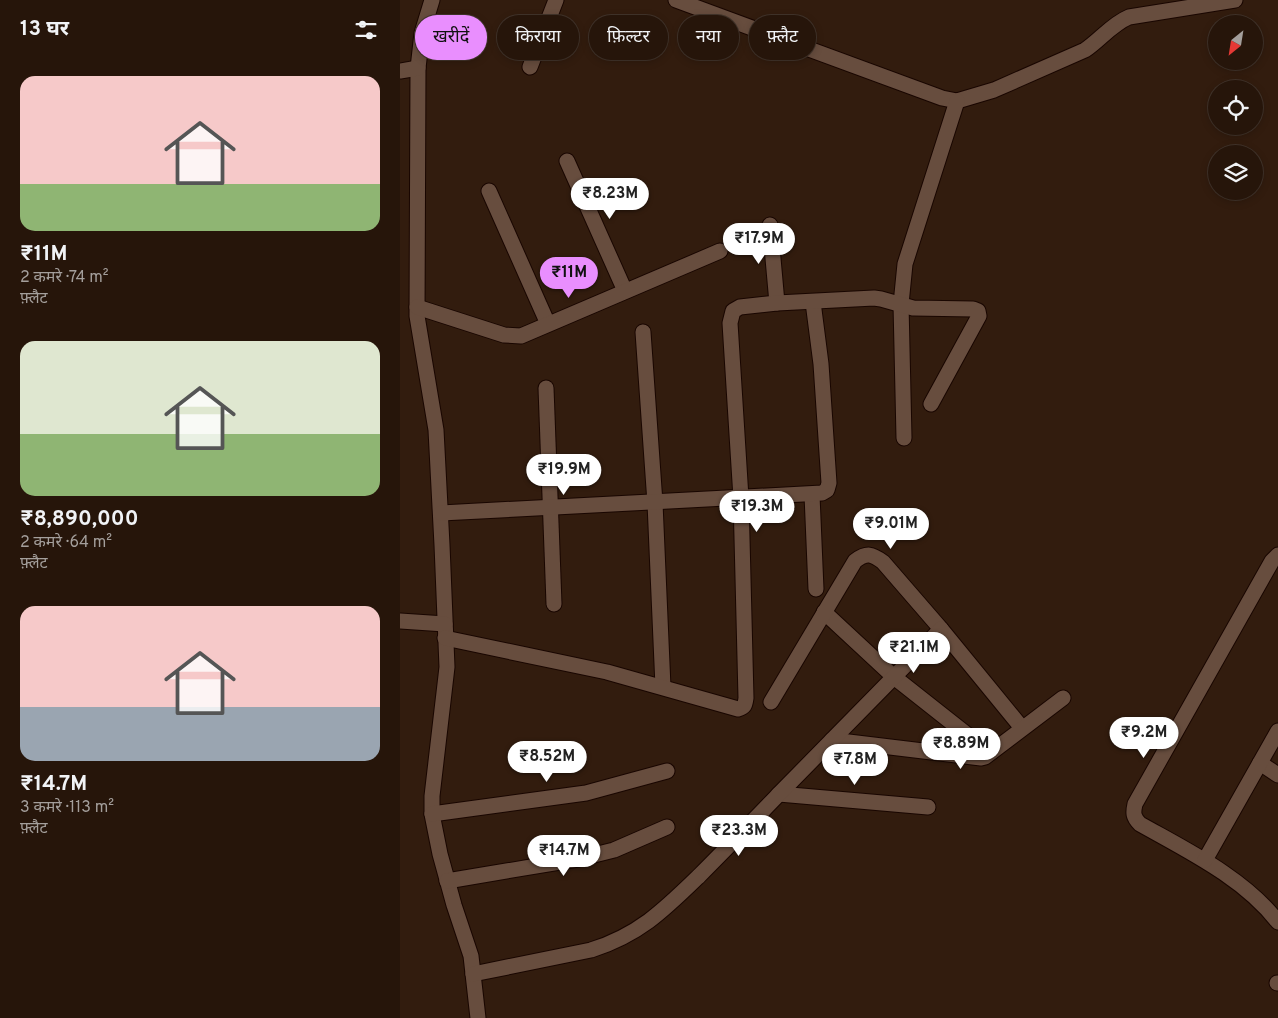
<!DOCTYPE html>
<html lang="hi">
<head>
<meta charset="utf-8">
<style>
	body { margin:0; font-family:Overpass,"Noto Sans Devanagari",sans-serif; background:#2e1e13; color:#f1f3f6; height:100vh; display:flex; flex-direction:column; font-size:19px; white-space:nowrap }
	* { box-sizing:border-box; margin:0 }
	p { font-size:16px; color:#a49f9c }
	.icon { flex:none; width:28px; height:28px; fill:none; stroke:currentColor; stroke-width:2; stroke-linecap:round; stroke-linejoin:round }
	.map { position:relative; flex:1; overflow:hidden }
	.panel { display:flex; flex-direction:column; background:#26150a; width:400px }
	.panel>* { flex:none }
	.banner { position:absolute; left:15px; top:15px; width:475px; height:45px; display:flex; gap:10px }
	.needle { width:32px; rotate:210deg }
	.controls { position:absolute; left:808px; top:15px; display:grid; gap:10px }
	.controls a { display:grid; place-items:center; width:55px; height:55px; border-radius:50%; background:#26150a; box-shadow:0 2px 8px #0003,0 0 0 1px #42342b; font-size:25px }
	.price { position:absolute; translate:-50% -42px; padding:0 11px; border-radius:18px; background:#fff; color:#222; font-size:16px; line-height:32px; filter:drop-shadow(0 1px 2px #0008) }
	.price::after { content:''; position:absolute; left:50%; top:30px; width:15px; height:11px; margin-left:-8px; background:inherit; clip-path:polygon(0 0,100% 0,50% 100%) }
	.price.selected { background:#e98efe; color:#111 }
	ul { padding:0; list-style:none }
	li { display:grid; align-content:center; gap:10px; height:265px; padding:0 20px }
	li span { display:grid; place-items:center; height:155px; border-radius:15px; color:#555 }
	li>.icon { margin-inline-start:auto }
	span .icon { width:90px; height:90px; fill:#fffc; stroke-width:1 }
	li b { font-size:21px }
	h2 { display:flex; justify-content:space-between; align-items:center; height:60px; padding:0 20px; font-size:21px }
	.chip { padding:0 18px; border-radius:22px; background:#26150a; box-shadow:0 2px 8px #0003,0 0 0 1px #42342b; font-size:18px; line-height:45px }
	.chip.selected { background:#e98efe; color:#111 }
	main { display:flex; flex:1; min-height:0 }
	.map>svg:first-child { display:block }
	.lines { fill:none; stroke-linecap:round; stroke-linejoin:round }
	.minor-casing { stroke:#190600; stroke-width:17 }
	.minor { stroke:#674d3e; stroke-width:15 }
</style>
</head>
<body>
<main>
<section class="panel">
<h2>13 घर<svg class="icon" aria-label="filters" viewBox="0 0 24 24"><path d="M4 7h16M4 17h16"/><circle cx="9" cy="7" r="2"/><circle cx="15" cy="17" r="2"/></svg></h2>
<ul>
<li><span style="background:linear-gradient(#f6c9c9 70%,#8fb573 0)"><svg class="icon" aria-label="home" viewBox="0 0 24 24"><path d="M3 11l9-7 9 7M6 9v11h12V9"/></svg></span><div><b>₹11M</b><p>2 कमरे · 74 m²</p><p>फ़्लैट</p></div></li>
<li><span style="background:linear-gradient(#dfe7d0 60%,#8fb573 0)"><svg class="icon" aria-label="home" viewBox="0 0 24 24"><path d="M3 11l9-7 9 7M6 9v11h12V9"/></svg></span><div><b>₹8,890,000</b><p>2 कमरे · 64 m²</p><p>फ़्लैट</p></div></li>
<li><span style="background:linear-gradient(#f6c9c9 65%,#9aa5b1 0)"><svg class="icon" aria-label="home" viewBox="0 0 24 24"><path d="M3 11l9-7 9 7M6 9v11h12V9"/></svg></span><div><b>₹14.7M</b><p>3 कमरे · 113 m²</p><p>फ़्लैट</p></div></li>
</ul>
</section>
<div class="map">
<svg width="878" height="1018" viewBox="0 0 878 1018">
	<rect width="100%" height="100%" fill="#321c0e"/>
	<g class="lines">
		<defs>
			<g id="minor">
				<polyline points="32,0 22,33 18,68 17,316 36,430 42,545 47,667 32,796 32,814 40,854 54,905 71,956 78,1018"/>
				<path d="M276,0L542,98L557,101L594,90L685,50C700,40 712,24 729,17L835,0"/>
				<polyline points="130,67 156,0"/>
				<polyline points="0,71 18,68"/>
				<polyline points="167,161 225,291"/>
				<polyline points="89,191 148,324"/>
				<polyline points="370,225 377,303"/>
				<polyline points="17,307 104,335 121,336 320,251"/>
				<polyline points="243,332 255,503 263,687"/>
				<polyline points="146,388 154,604"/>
				<polyline points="504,438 501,304 505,264 557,101"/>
				<polyline points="412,495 416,589"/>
				<polyline points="41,513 422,493 427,490 429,483 421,364 413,302"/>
				<path d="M878,555L872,561L735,804C733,813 733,817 740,824C788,851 844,878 878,922"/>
				<polyline points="424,612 494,677 589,752"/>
				<polyline points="0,621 45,624"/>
				<path d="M45,638L207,672L338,709C345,707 345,705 346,698L341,498L330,323L333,311L340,307L377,303L474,298L481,299L513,308L573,309L578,311L579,316L531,404"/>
				<path d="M371,702L455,561C467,552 472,554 483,562L541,629L622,728"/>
				<polyline points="432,740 581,758 585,757 663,698"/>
				<polyline points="860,763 878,775"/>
				<polyline points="379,794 528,807"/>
				<polyline points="32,814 186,793 267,771"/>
				<polyline points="805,860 878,731"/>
				<polyline points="47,881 178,859 214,850 267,827"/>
				<path d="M73,974L191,950C239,935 264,910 299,876C326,849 352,822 379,794C433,739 487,684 541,629"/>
				<polyline points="877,983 878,983"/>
			</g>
		</defs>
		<use href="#minor" class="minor-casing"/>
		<use href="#minor" class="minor"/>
	</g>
</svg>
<div class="controls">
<a><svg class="needle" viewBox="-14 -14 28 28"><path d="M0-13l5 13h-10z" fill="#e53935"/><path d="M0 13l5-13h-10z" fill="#a49f9c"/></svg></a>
<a><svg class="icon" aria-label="locate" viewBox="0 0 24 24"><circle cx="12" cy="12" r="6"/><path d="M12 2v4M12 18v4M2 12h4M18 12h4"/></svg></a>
<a><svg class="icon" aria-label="layers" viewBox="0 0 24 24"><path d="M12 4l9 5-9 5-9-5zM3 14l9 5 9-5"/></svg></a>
</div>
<b class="price" style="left:210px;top:220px">₹8.23M</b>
<b class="price" style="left:359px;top:265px">₹17.9M</b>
<b class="price selected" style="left:169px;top:299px">₹11M</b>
<b class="price" style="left:164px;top:496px">₹19.9M</b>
<b class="price" style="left:357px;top:533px">₹19.3M</b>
<b class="price" style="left:491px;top:550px">₹9.01M</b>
<b class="price" style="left:514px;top:674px">₹21.1M</b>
<b class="price" style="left:744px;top:759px">₹9.2M</b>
<b class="price" style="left:561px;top:770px">₹8.89M</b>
<b class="price" style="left:147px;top:783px">₹8.52M</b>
<b class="price" style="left:455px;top:786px">₹7.8M</b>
<b class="price" style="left:339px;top:857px">₹23.3M</b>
<b class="price" style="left:164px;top:877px">₹14.7M</b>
<div class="banner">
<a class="chip selected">खरीदें</a>
<a class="chip">किराया</a>
<a class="chip">फ़िल्टर</a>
<a class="chip">नया</a>
<a class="chip">फ़्लैट</a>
</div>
</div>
</main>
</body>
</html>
